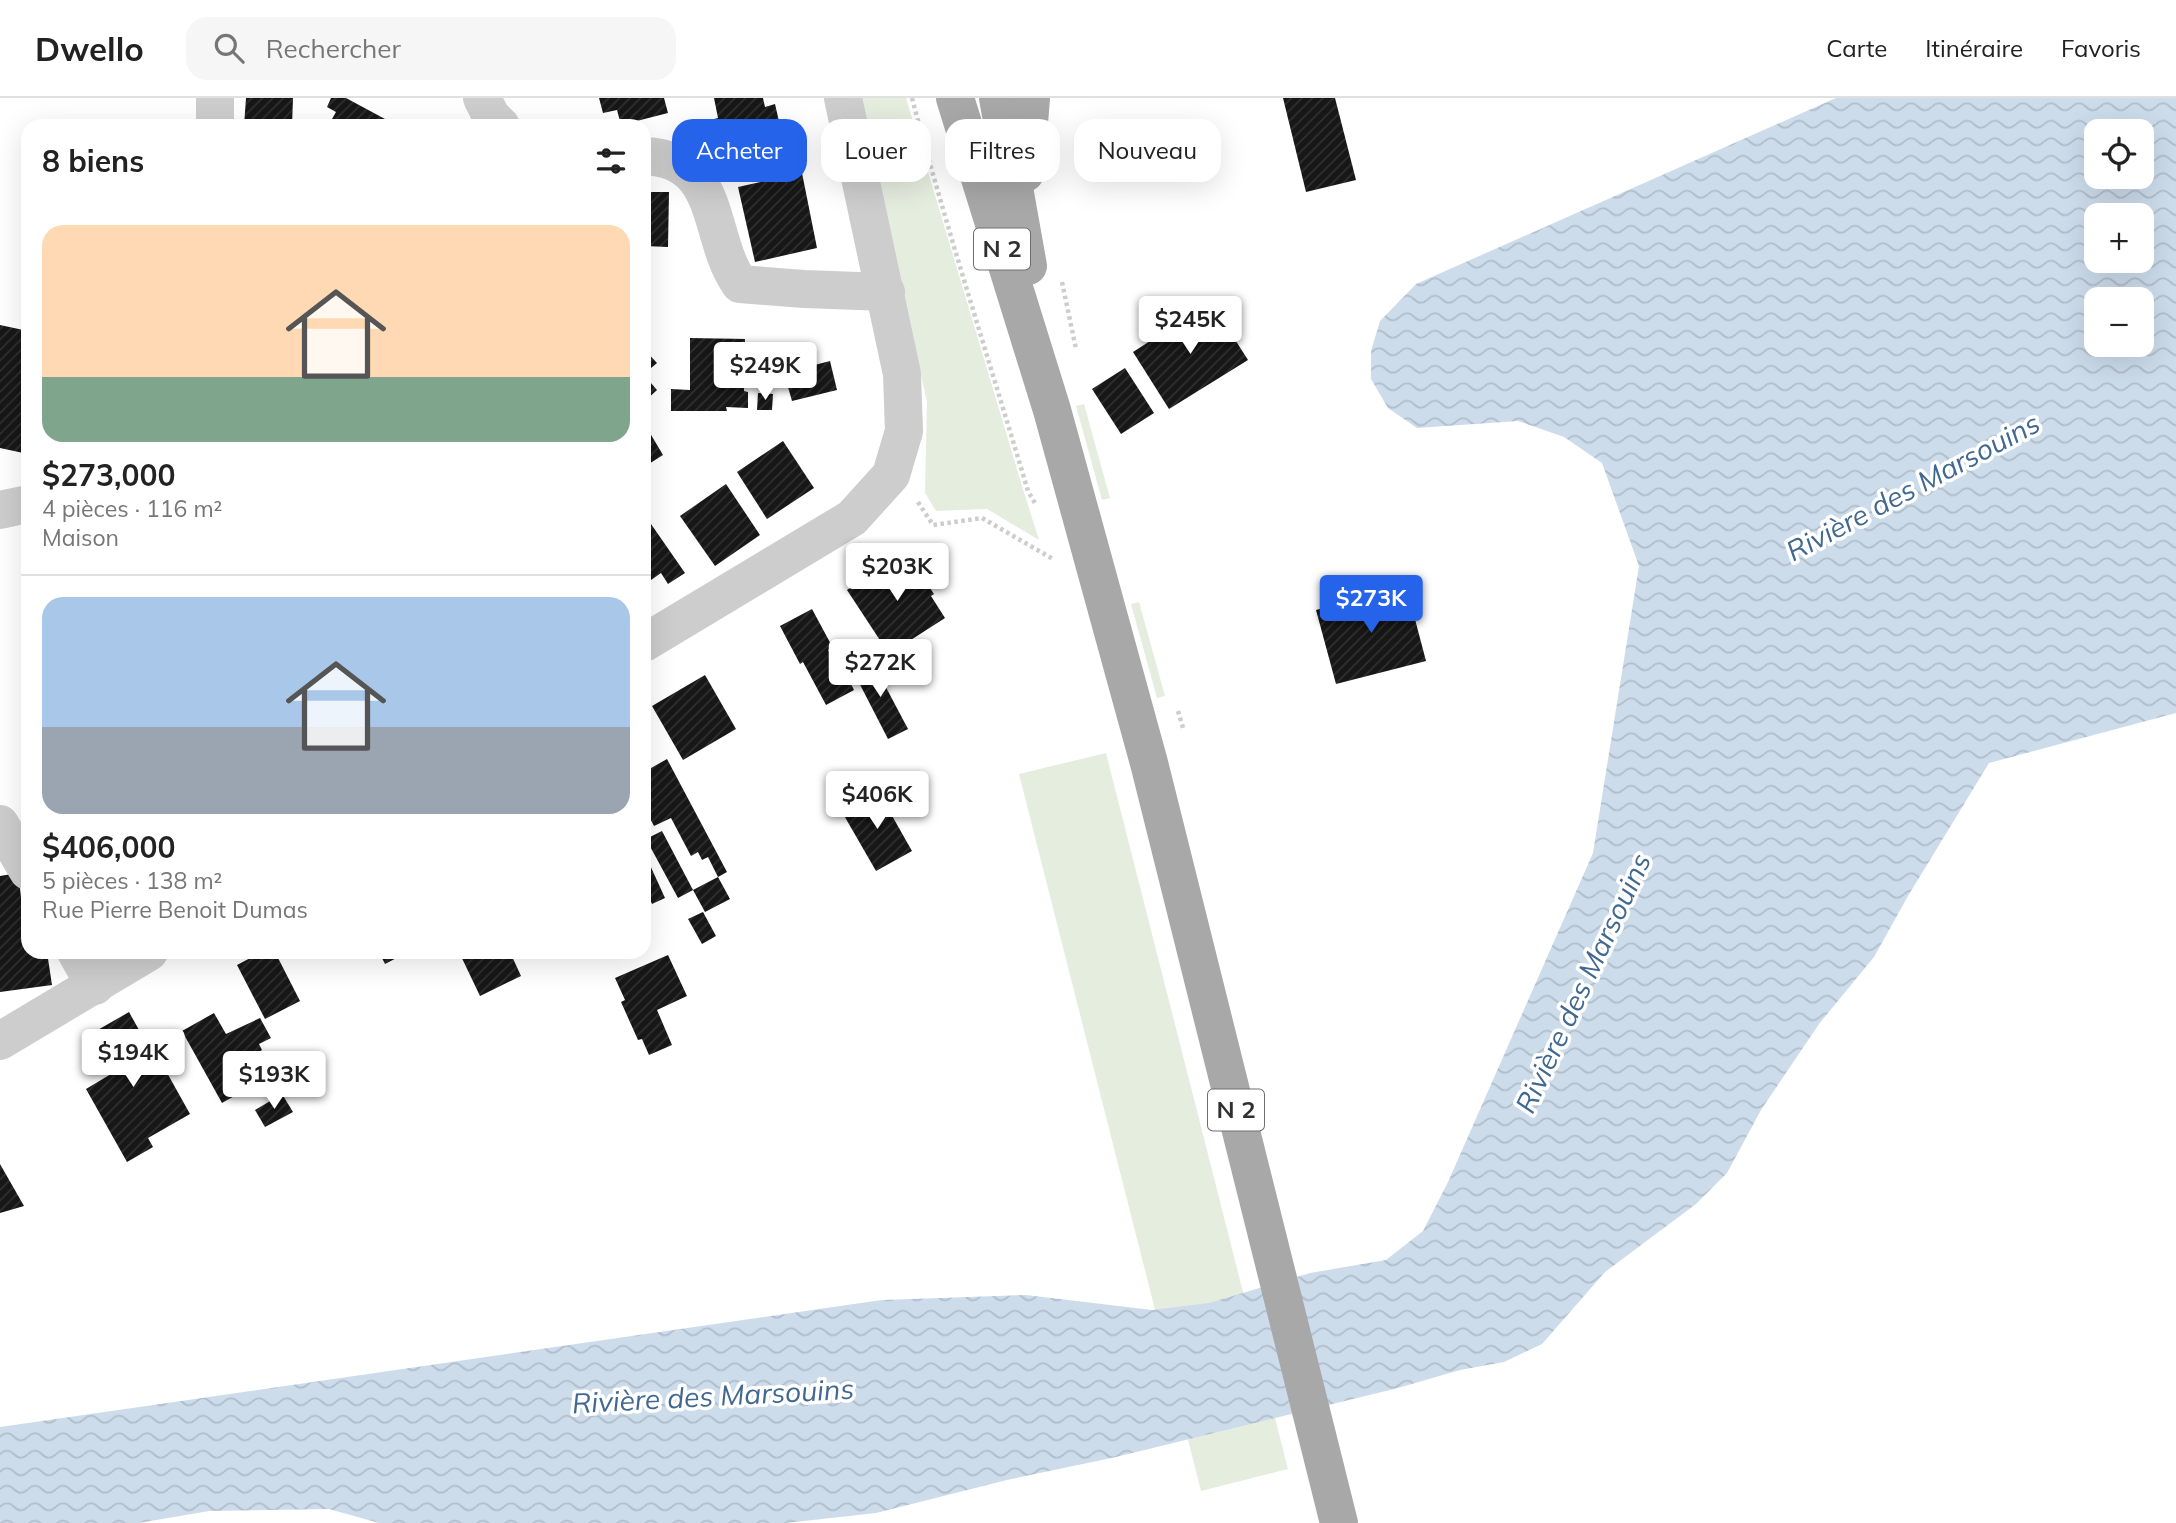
<!DOCTYPE html>
<html lang="fr">
<head>
<meta charset="utf-8">
<style>
	body { margin:0; font-family:Mulish,sans-serif; background:#f6f6f6; color:#222; height:100vh; display:flex; flex-direction:column; font-size:26px; white-space:nowrap }
	* { box-sizing:border-box; margin:0 }
	p { font-size:23px; color:#767676 }
	.icon { flex:none; width:38px; height:38px; fill:none; stroke:currentColor; stroke-width:2; stroke-linecap:round; stroke-linejoin:round }
	.map { position:relative; flex:1; overflow:hidden }
	.side { position:absolute; left:21px; top:21px; width:630px; height:840px; display:flex; flex-direction:column; background:#fff; border-radius:21px; box-shadow:0 7px 28px #0002 }
	.side>* { flex:none }
	.hud { position:absolute; left:672px; top:21px; width:665px; height:63px; display:flex; gap:14px }
	.buttons { position:absolute; left:2084px; top:21px; display:grid; gap:14px }
	.buttons a { display:grid; place-items:center; width:70px; height:70px; border-radius:14px; background:#fff; box-shadow:0 7px 28px #0002; font-size:35px }
	.price { position:absolute; translate:-50% -60px; padding:0 16px; border-radius:7px; background:#fff; color:#222; font-size:23px; line-height:46px; filter:drop-shadow(0 2px 4px #0008) }
	.price::after { content:''; position:absolute; left:50%; top:42px; width:21px; height:16px; margin-left:-10px; background:inherit; clip-path:polygon(0 0,100% 0,50% 100%) }
	.price.selected { background:#2563eb; color:#fff }
	ul { padding:0; list-style:none }
	li { display:grid; align-content:center; gap:14px; height:371px; padding:0 21px }
	li+li { border-top:2px solid #e0e0e0 }
	li span { display:grid; place-items:center; height:217px; border-radius:21px; color:#555 }
	li>.icon { margin-inline-start:auto }
	span .icon { width:126px; height:126px; fill:#fffc; stroke-width:1 }
	li b { font-size:30px }
	h2 { display:flex; justify-content:space-between; align-items:center; height:84px; padding:0 21px; font-size:30px }
	.chip { padding:0 24px; border-radius:21px; background:#fff; box-shadow:0 7px 28px #0002; font-size:24px; line-height:63px }
	.chip.selected { background:#2563eb; color:#fff }
	header { display:flex; align-items:center; gap:42px; box-sizing:border-box; height:98px; padding:0 35px; background:#fff; border-bottom:2px solid #e0e0e0 }
	header strong { font-size:33px }
	nav { display:flex; gap:38px; margin-inline-start:auto; font-size:24px }
	.search { width:490px; height:63px; background:#f6f6f6; display:flex; align-items:center; gap:18px; box-sizing:border-box; padding:0 24px; border-radius:21px; color:#767676; font-size:26px }
	.map>svg:first-child { display:block }
	.grass { fill:#e5eddf }
	.water { fill:url(#water-waves); fill-rule:evenodd }
	.building { fill:url(#building-hatch) }
	.lines { fill:none; stroke-linecap:round; stroke-linejoin:round }
	.path { stroke:#cdcdcd; stroke-width:4.5; stroke-dasharray:3.5 3.5; stroke-linecap:butt }
	.minor { stroke:#cdcdcd; stroke-width:38 }
	.major { stroke:#a8a8a8; stroke-width:38 }
	.labels { text-anchor:middle; stroke-width:7; stroke-linejoin:round; paint-order:stroke }
	.shield { fill:#fff; stroke:#6e6e6e; stroke-width:2 }
	.shield-label { font-size:24px; font-weight:bold; fill:#303030 }
	.water-label { font-size:28px; font-style:italic; fill:#416890; stroke:#fff }
</style>
</head>
<body>
<header>
<strong>Dwello</strong>
<div class="search"><svg class="icon" aria-label="search" viewBox="0 0 24 24"><circle cx="10" cy="10" r="6"/><path d="M15 15l6 6"/></svg>Rechercher</div>
<nav><a>Carte</a><a>Itinéraire</a><a>Favoris</a></nav>
</header>
<div class="map">
<svg width="2176" height="1425" viewBox="0 0 2176 1425">
	<defs>
		<pattern id="water-waves" width="16" height="10" patternUnits="userSpaceOnUse" patternTransform="scale(1.75)"><rect width="16" height="10" fill="#ccdceb"/><path d="M0 5q4-4 8 0t8 0" fill="none" stroke="#b0bdca"/></pattern>
		<pattern id="building-hatch" width="6" height="6" patternUnits="userSpaceOnUse" patternTransform="scale(1.75)"><rect width="6" height="6" fill="#171717"/><path d="M-1 1l2-2M0 6l6-6M5 7l2-2" fill="none" stroke="#303030"/></pattern>
	</defs>
	<rect width="100%" height="100%" fill="#fff"/>
	<g class="grass">
		<polygon points="859,0 906,0 1022,388 1039,442 987,411 936,413 925,395 927,304"/>
		<polygon points="1084,306 1110,400 1102,402 1076,308"/>
		<polygon points="1139,504 1165,598 1157,600 1131,506"/>
		<polygon points="1106,655 1288,1371 1201,1393 1019,676"/>
	</g>
	<path class="water" d="M1836,0H2176V615L1989,665L1908,798L1874,859L1819,926L1761,1012L1727,1075L1696,1106L1605,1174L1542,1246L1504,1264L1460,1272L1398,1290L1116,1359L1007,1382L876,1415L786,1425H379L329,1411L209,1413L139,1425H0V1329L882,1202L1026,1197L1152,1212L1209,1205L1310,1175L1386,1162L1423,1133L1448,1084L1593,755L1639,468L1602,365L1564,339L1518,323L1417,330L1388,310L1371,281V253L1380,223L1416,186ZM2096,33H2142V79H2096ZM2096,117H2142V163H2096ZM2096,201H2142V247H2096Z"/>
	<g class="building">
		<polygon points="246,0 293,0 292,28 244,28"/>
		<polygon points="331,0 346,0 398,28 328,28 336,14 327,9"/>
		<polygon points="599,0 664,0 668,15 621,27 617,12 603,15"/>
		<polygon points="714,0 763,0 765,9 775,6 787,58 722,73 710,22 718,20"/>
		<polygon points="1283,0 1335,0 1356,82 1306,94"/>
		<polygon points="802,75 817,150 755,164 738,89"/>
		<polygon points="644,94 669,94 668,149 644,148"/>
		<polygon points="644,174 650,174 649,204 644,204"/>
		<polygon points="1211,204 1248,262 1169,311 1133,254"/>
		<polygon points="0,227 28,233 28,269 24,284 28,285 28,356 0,350"/>
		<polygon points="690,240 745,241 744,293 748,294 748,310 726,309 727,313 671,313 671,291 690,292"/>
		<polygon points="644,251 657,265 644,276"/>
		<polygon points="830,263 837,292 792,303 784,275"/>
		<polygon points="1125,270 1154,315 1121,336 1092,291"/>
		<polygon points="644,277 657,292 644,304"/>
		<polygon points="758,295 773,296 772,312 757,312"/>
		<polygon points="644,325 663,357 644,369"/>
		<polygon points="783,343 814,390 767,421 737,374"/>
		<polygon points="726,386 760,437 715,468 680,418"/>
		<polygon points="651,426 685,475 668,486 661,475 644,487 644,430"/>
		<polygon points="906,454 934,496 931,498 945,520 889,556 847,492"/>
		<polygon points="1406,487 1426,563 1336,586 1316,512"/>
		<polygon points="812,511 833,550 828,552 840,574 844,572 854,592 826,607 803,564 800,566 780,528"/>
		<polygon points="871,561 908,631 888,641 852,571"/>
		<polygon points="705,577 736,631 683,662 652,608"/>
		<polygon points="667,661 727,774 718,779 708,759 702,762 698,754 691,758 671,720 654,728 644,709 644,674"/>
		<polygon points="878,693 912,753 876,773 842,714"/>
		<polygon points="662,733 693,792 678,800 646,741"/>
		<polygon points="644,754 665,800 652,806 644,788"/>
		<polygon points="18,775 28,854 47,854 52,887 0,894 0,778"/>
		<polygon points="718,779 730,801 705,814 693,792"/>
		<polygon points="703,814 716,838 702,846 688,821"/>
		<polygon points="262,854 275,854 300,903 265,921 237,867"/>
		<polygon points="379,854 408,854 385,866"/>
		<polygon points="459,854 510,854 521,878 480,898"/>
		<polygon points="668,857 687,898 657,912 672,947 649,957 642,941 638,942 621,904 625,902 615,880"/>
		<polygon points="129,914 158,966 161,964 190,1016 148,1040 153,1049 127,1064 86,991 111,976 89,937"/>
		<polygon points="214,915 226,936 260,920 271,940 259,946 262,952 241,964 254,987 222,1005 182,933"/>
		<polygon points="282,996 293,1014 265,1029 255,1012"/>
		<polygon points="0,1066 24,1108 0,1115"/>
	</g>
	<g class="lines">
		<g class="path">
			<path d="M912,0C947,132 989,262 1028,393L1036,407"/>
			<polyline points="1062,184 1076,251"/>
			<polyline points="918,404 933,427 982,420 1053,461"/>
			<polyline points="1178,613 1183,630"/>
		</g>
		<g class="minor">
			<polyline points="482,0 491,18 501,28"/>
			<polyline points="215,28 215,0"/>
			<path d="M644,58C724,61 706,139 740,186L804,191L886,194"/>
			<polyline points="0,412 28,406"/>
			<polyline points="644,545 852,420 891,377 904,333 902,276 843,0"/>
			<polyline points="0,726 28,773"/>
			<polyline points="76,854 95,888"/>
			<polyline points="0,943 149,854"/>
		</g>
		<g class="major">
			<polyline points="955,0 1052,312 1149,665 1339,1425"/>
			<polyline points="998,0 1028,168"/>
			<polyline points="1025,75 1031,0"/>
		</g>
	</g>
	<g class="labels">
		<g class="shield">
			<rect x="974" y="130.5" width="56" height="41" rx="5"/>
			<rect x="1208" y="991.5" width="56" height="41" rx="5"/>
		</g>
		<g class="shield-label">
			<text x="1002" y="159">N 2</text>
			<text x="1236" y="1020">N 2</text>
		</g>
		<g class="water-label">
			<text transform="translate(1913 389) rotate(-28)" y="10">Rivière des Marsouins</text>
			<text transform="translate(1583 885) rotate(-65)" y="10">Rivière des Marsouins</text>
			<text transform="translate(713 1298) rotate(-3)" y="10">Rivière des Marsouins</text>
		</g>
	</g>
</svg>
<div class="buttons">
<a><svg class="icon" aria-label="locate" viewBox="0 0 24 24"><circle cx="12" cy="12" r="6"/><path d="M12 2v4M12 18v4M2 12h4M18 12h4"/></svg></a>
<a>+</a>
<a>−</a>
</div>
<b class="price" style="left:1190px;top:258px">$245K</b>
<b class="price" style="left:765px;top:304px">$249K</b>
<b class="price" style="left:897px;top:505px">$203K</b>
<b class="price selected" style="left:1371px;top:537px">$273K</b>
<b class="price" style="left:880px;top:601px">$272K</b>
<b class="price" style="left:877px;top:733px">$406K</b>
<b class="price" style="left:133px;top:991px">$194K</b>
<b class="price" style="left:274px;top:1013px">$193K</b>
<div class="hud">
<a class="chip selected">Acheter</a>
<a class="chip">Louer</a>
<a class="chip">Filtres</a>
<a class="chip">Nouveau</a>
</div>
<section class="side">
<h2>8 biens<svg class="icon" aria-label="filters" viewBox="0 0 24 24"><path d="M4 7h16M4 17h16"/><circle cx="9" cy="7" r="2"/><circle cx="15" cy="17" r="2"/></svg></h2>
<ul>
<li><span style="background:linear-gradient(#ffd9b3 70%,#7fa58c 0)"><svg class="icon" aria-label="home" viewBox="0 0 24 24"><path d="M3 11l9-7 9 7M6 9v11h12V9"/></svg></span><div><b>$273,000</b><p>4 pièces · 116 m²</p><p>Maison</p></div></li>
<li><span style="background:linear-gradient(#a9c7e8 60%,#9aa5b1 0)"><svg class="icon" aria-label="home" viewBox="0 0 24 24"><path d="M3 11l9-7 9 7M6 9v11h12V9"/></svg></span><div><b>$406,000</b><p>5 pièces · 138 m²</p><p>Rue Pierre Benoit Dumas</p></div></li>
</ul>
</section>
</div>
</body>
</html>
